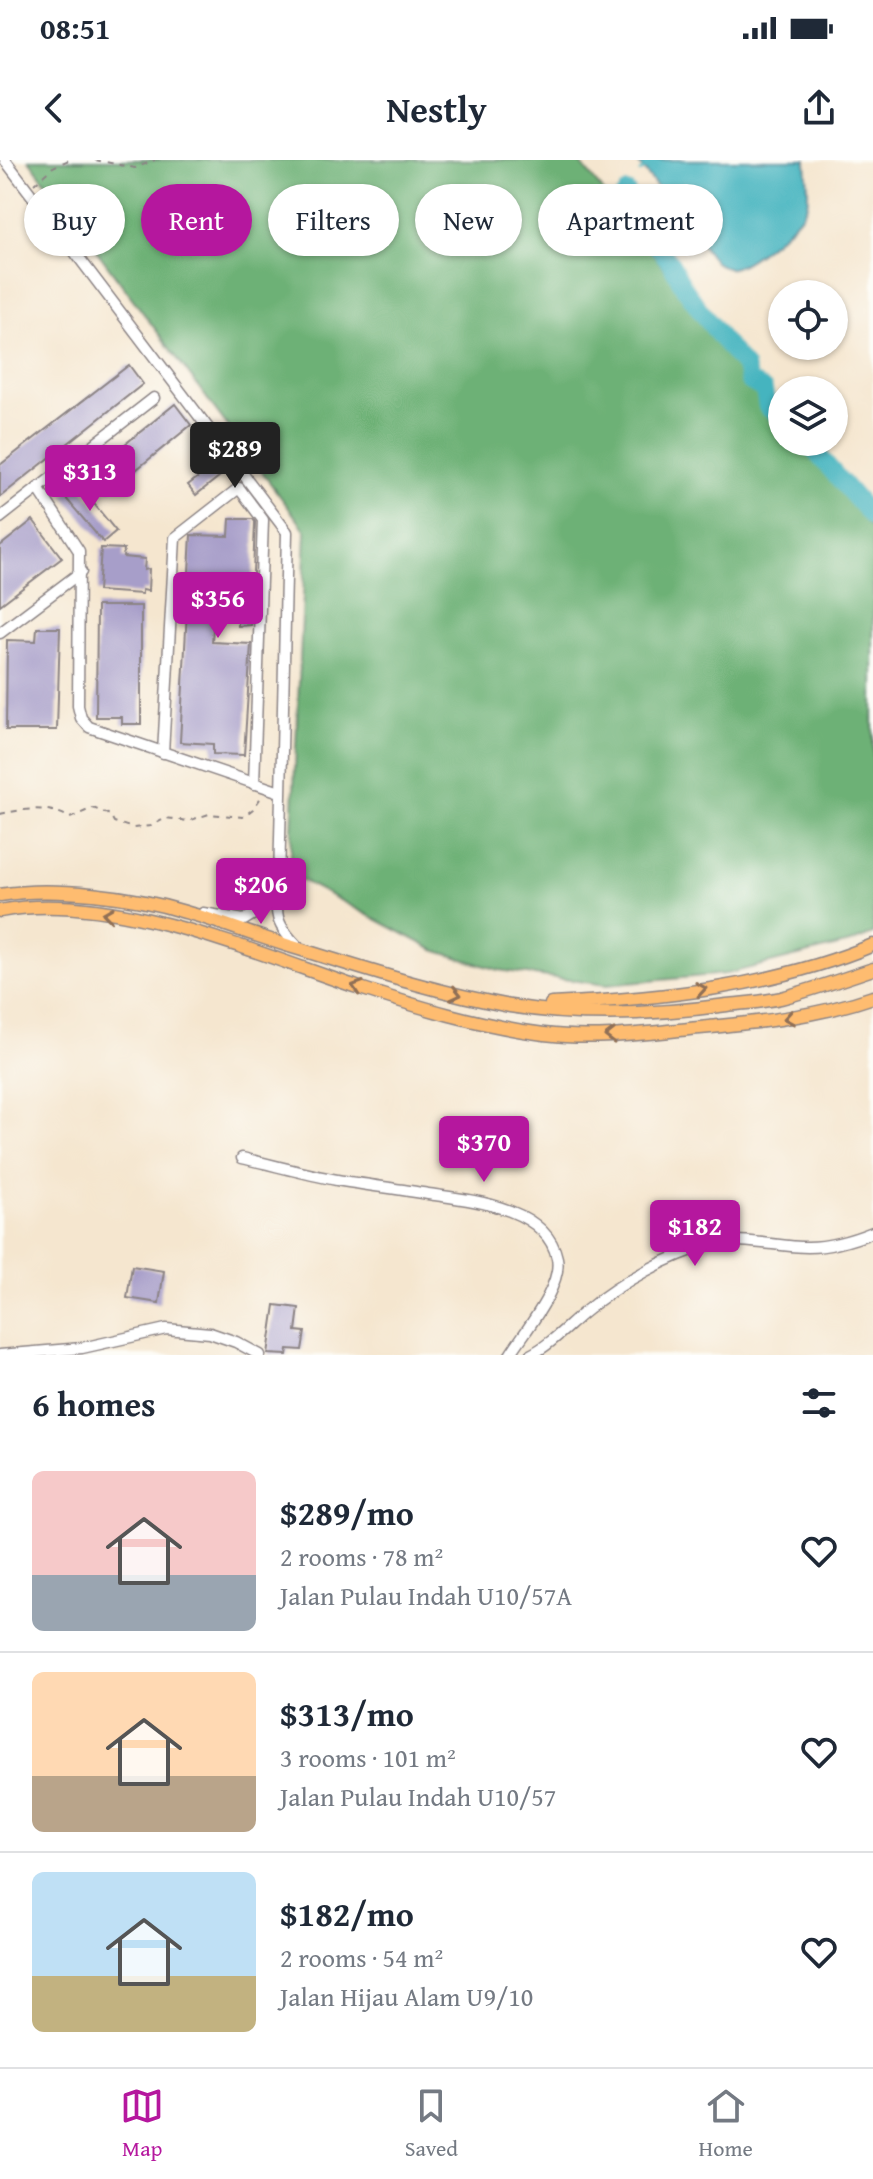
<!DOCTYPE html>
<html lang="en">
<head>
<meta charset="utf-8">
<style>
	body { margin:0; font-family:"Gentium Book Plus",serif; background:#f2f2f3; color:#1f2937; height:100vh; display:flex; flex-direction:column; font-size:30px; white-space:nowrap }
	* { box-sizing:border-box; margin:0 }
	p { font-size:26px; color:#747a83 }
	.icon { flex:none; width:44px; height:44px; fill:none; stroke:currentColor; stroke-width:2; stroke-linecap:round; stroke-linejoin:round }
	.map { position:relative; height:1195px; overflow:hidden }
	.details { display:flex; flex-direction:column; background:#fff; flex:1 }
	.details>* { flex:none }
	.banner { position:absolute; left:24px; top:24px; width:826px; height:72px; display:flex; gap:16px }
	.controls { position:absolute; left:768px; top:120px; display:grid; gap:16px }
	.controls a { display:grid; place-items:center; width:80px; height:80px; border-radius:50%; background:#fff; box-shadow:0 2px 6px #0004; font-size:40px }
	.price { position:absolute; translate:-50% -68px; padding:0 18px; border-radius:8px; background:#b5179e; color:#fff; font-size:26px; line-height:52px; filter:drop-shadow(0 2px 4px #0008) }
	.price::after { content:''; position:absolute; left:50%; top:48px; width:24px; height:18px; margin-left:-12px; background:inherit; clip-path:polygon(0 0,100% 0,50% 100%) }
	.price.selected { background:#222; color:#fff }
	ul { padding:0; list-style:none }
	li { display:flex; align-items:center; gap:24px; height:200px; padding:0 32px }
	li+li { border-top:2px solid #e0e1e3 }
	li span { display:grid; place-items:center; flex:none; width:224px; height:160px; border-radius:12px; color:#555 }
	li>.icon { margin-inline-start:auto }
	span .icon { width:96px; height:96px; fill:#fffc; stroke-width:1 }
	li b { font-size:34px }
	h2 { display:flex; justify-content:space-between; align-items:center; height:96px; padding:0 32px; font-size:34px }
	.pill { padding:0 28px; border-radius:36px; background:#fff; box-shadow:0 2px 6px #0004; font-size:28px; line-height:72px }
	.pill.selected { background:#b5179e; color:#fff }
	.status { display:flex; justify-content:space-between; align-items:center; height:56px; padding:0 40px; background:#fff; direction:ltr }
	.status svg { height:22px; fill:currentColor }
	header { display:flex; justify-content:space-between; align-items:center; height:104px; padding:0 32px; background:#fff; font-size:36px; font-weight:700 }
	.dock { display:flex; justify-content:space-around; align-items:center; height:112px; border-top:2px solid #e0e1e3; background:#fff; font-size:22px; color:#747a83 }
	.dock a { display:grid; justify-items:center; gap:4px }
	.dock .selected { color:#b5179e }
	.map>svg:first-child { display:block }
	.forest { fill:#6db176; stroke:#486a58; stroke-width:2 }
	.water { fill:#45b4bf; stroke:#346b7d; stroke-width:2 }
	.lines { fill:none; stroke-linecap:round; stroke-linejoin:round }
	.stream { stroke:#45b4bf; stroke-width:3 }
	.river { stroke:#45b4bf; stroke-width:18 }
	.building { fill:#a79ec9 }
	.minor-casing { stroke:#8c8485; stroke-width:13 }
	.major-casing { stroke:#8c8485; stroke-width:15 }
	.path { stroke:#8c8485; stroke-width:2; stroke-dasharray:6 6; stroke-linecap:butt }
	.minor { stroke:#fff; stroke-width:10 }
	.major { stroke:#febc70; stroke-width:12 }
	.oneway { stroke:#906f56 }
</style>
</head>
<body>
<div class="status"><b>08:51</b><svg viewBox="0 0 49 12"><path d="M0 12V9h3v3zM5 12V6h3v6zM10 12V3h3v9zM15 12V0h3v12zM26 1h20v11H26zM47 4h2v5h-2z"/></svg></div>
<header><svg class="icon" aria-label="back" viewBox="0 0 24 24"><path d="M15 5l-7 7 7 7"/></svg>Nestly<svg class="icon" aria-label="share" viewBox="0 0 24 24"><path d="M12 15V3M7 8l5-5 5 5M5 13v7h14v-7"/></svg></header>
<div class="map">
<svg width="873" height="1195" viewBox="0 0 873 1195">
	<rect width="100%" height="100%" fill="#fdfcf7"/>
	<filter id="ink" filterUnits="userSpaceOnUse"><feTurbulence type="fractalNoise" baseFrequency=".0125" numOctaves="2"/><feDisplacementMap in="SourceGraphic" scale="16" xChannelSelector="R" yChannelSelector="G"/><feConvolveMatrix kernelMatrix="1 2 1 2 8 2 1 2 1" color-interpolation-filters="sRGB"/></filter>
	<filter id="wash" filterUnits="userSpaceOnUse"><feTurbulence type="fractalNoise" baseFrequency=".006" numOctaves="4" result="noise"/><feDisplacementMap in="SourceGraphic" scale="32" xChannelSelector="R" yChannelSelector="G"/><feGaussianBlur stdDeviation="1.8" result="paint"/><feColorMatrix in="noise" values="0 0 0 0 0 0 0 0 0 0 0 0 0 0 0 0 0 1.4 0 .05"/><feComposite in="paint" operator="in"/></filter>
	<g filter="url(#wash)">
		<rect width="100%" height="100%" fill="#f5e6cf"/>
		<polygon class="forest" points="29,0 578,0 782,256 782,282 802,282 873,371 873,774 850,783 726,814 606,825 498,810 434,790 290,714 306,371"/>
		<path class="water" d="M636,0H806C806,13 810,31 807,44C803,61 749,105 732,108C726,109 721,106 715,102Z"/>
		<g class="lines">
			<polyline class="stream" points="640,12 647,7"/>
			<g class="river">
				<polyline points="627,32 621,41 670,102 685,129 720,177 745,207 749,221 764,230 767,247 782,257"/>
				<polyline points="807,282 873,358"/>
			</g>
		</g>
		<g id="blocks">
			<g class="building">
				<polygon points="129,205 143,224 0,337 0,305"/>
				<polygon points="175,244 191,265 110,331 93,310"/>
				<polygon points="213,306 220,316 196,335 188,325"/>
				<polygon points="78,324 116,371 103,382 64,336"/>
				<polygon points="230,359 253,359 255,362 251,465 238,466 238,451 214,450 212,482 251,484 244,595 213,594 213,584 180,582 191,375 229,376"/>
				<polygon points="33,360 62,398 0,445 0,386"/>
				<polygon points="101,388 124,389 123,397 145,399 144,410 149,409 148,431 142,430 142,434 98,431"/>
				<polygon points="97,446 141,446 141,564 122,564 122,557 96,557"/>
				<polygon points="37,468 60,468 57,570 6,570 7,480 36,481"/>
				<polygon points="132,1106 164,1111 159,1143 127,1138"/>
				<polygon points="275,1145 299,1148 296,1171 305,1172 302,1190 288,1189 287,1195 268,1194"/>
			</g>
		</g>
	</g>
	<g filter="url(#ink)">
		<use href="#blocks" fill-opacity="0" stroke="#8c8485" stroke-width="2"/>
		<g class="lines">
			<defs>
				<g id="minor">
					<path d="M5,0L287,372L279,723C274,757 276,765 300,789"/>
					<polyline points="38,328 79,391 78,546 81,558 89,567 280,632"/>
					<polyline points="0,358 154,238"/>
					<polyline points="0,473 81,412"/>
					<polyline points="163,593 175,378 239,328 263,360 254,624"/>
					<polyline points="203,753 244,760 262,749 276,729"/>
					<path d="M242,998C273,1005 305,1014 337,1020C367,1025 398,1029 428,1034C469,1040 546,1046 557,1098C563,1126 524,1172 510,1195"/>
					<polyline points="0,1195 82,1188 166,1169 210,1173 236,1182 260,1195"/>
					<path d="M530,1195C552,1184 568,1165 587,1150C621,1122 668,1096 711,1084C741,1076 777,1087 808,1087C830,1087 853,1080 873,1072"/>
				</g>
				<g id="major">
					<path d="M0,735C53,726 134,736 185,752C218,761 250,774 283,784C358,807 433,832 510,846C583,858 654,855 727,845C745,843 763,842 781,838C812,830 843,819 873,809"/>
					<path d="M0,751C110,730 253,792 357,827C418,847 481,866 544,874C592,880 641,874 689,869C751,863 813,858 873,837"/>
					<path d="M551,844C658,839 773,827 873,785"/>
				</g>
			</defs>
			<use href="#minor" class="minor-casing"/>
			<use href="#major" class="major-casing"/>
			<g class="path">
				<polyline points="95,0 135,8 155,0"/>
				<polyline points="34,24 53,7 69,0"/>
				<path d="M0,654C23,649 49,645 70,658L93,648L110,655L114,662L133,668L151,666L166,658L188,661L209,654L243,657L253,649L262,636"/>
			</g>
			<use href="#minor" class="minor"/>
			<use href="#major" class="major"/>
		</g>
		<defs><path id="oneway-chevron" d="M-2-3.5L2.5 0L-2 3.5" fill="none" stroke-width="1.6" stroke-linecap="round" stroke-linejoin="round" transform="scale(2)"/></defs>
		<g class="oneway">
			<use href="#oneway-chevron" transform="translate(108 754) rotate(-172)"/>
			<use href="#oneway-chevron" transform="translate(357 827) rotate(-162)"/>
			<use href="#oneway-chevron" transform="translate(701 829) rotate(-9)"/>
			<use href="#oneway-chevron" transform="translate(456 834) rotate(13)"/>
			<use href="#oneway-chevron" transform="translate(789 858) rotate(170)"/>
			<use href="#oneway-chevron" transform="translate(610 876) rotate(180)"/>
		</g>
	</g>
</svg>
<div class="controls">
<a><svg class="icon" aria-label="locate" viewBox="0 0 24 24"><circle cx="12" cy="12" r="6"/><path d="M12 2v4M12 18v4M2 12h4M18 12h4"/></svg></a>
<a><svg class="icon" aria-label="layers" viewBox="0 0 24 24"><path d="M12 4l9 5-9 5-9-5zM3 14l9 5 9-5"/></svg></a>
</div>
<b class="price selected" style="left:235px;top:330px">$289</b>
<b class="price" style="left:90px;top:353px">$313</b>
<b class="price" style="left:218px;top:480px">$356</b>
<b class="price" style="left:261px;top:766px">$206</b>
<b class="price" style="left:484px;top:1024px">$370</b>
<b class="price" style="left:695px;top:1108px">$182</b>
<div class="banner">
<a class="pill">Buy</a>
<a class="pill selected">Rent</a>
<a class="pill">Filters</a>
<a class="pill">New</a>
<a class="pill">Apartment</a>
</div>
</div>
<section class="details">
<h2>6 homes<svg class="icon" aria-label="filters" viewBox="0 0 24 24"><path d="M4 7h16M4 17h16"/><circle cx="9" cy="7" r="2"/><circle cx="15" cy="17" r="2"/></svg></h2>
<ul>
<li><span style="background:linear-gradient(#f6c9c9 65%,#9aa5b1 0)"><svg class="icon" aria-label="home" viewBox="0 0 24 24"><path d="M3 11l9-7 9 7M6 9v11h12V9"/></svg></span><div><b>$289/mo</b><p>2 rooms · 78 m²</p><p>Jalan Pulau Indah U10/57A</p></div><svg class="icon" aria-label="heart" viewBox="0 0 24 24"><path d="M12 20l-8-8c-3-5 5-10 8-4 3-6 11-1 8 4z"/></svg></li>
<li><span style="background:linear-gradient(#ffd9b3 65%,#b9a48a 0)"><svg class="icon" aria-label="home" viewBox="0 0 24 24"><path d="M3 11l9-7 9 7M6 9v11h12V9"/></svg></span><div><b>$313/mo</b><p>3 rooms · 101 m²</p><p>Jalan Pulau Indah U10/57</p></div><svg class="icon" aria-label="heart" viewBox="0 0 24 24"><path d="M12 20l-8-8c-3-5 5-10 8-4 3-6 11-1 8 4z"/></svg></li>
<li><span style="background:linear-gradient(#bfe0f5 65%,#c2b280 0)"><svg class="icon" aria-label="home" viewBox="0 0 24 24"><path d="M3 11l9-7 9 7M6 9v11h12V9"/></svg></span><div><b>$182/mo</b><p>2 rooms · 54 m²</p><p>Jalan Hijau Alam U9/10</p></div><svg class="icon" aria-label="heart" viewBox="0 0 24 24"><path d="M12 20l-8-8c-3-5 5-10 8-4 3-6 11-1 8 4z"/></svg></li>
</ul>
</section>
<nav class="dock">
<a class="selected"><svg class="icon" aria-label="map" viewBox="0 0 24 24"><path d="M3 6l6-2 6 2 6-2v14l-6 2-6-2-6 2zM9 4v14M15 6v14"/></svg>Map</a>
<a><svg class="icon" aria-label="saved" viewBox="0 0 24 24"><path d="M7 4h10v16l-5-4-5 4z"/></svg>Saved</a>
<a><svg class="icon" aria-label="home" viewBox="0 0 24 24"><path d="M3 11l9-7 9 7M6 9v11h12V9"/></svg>Home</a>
</nav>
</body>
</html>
